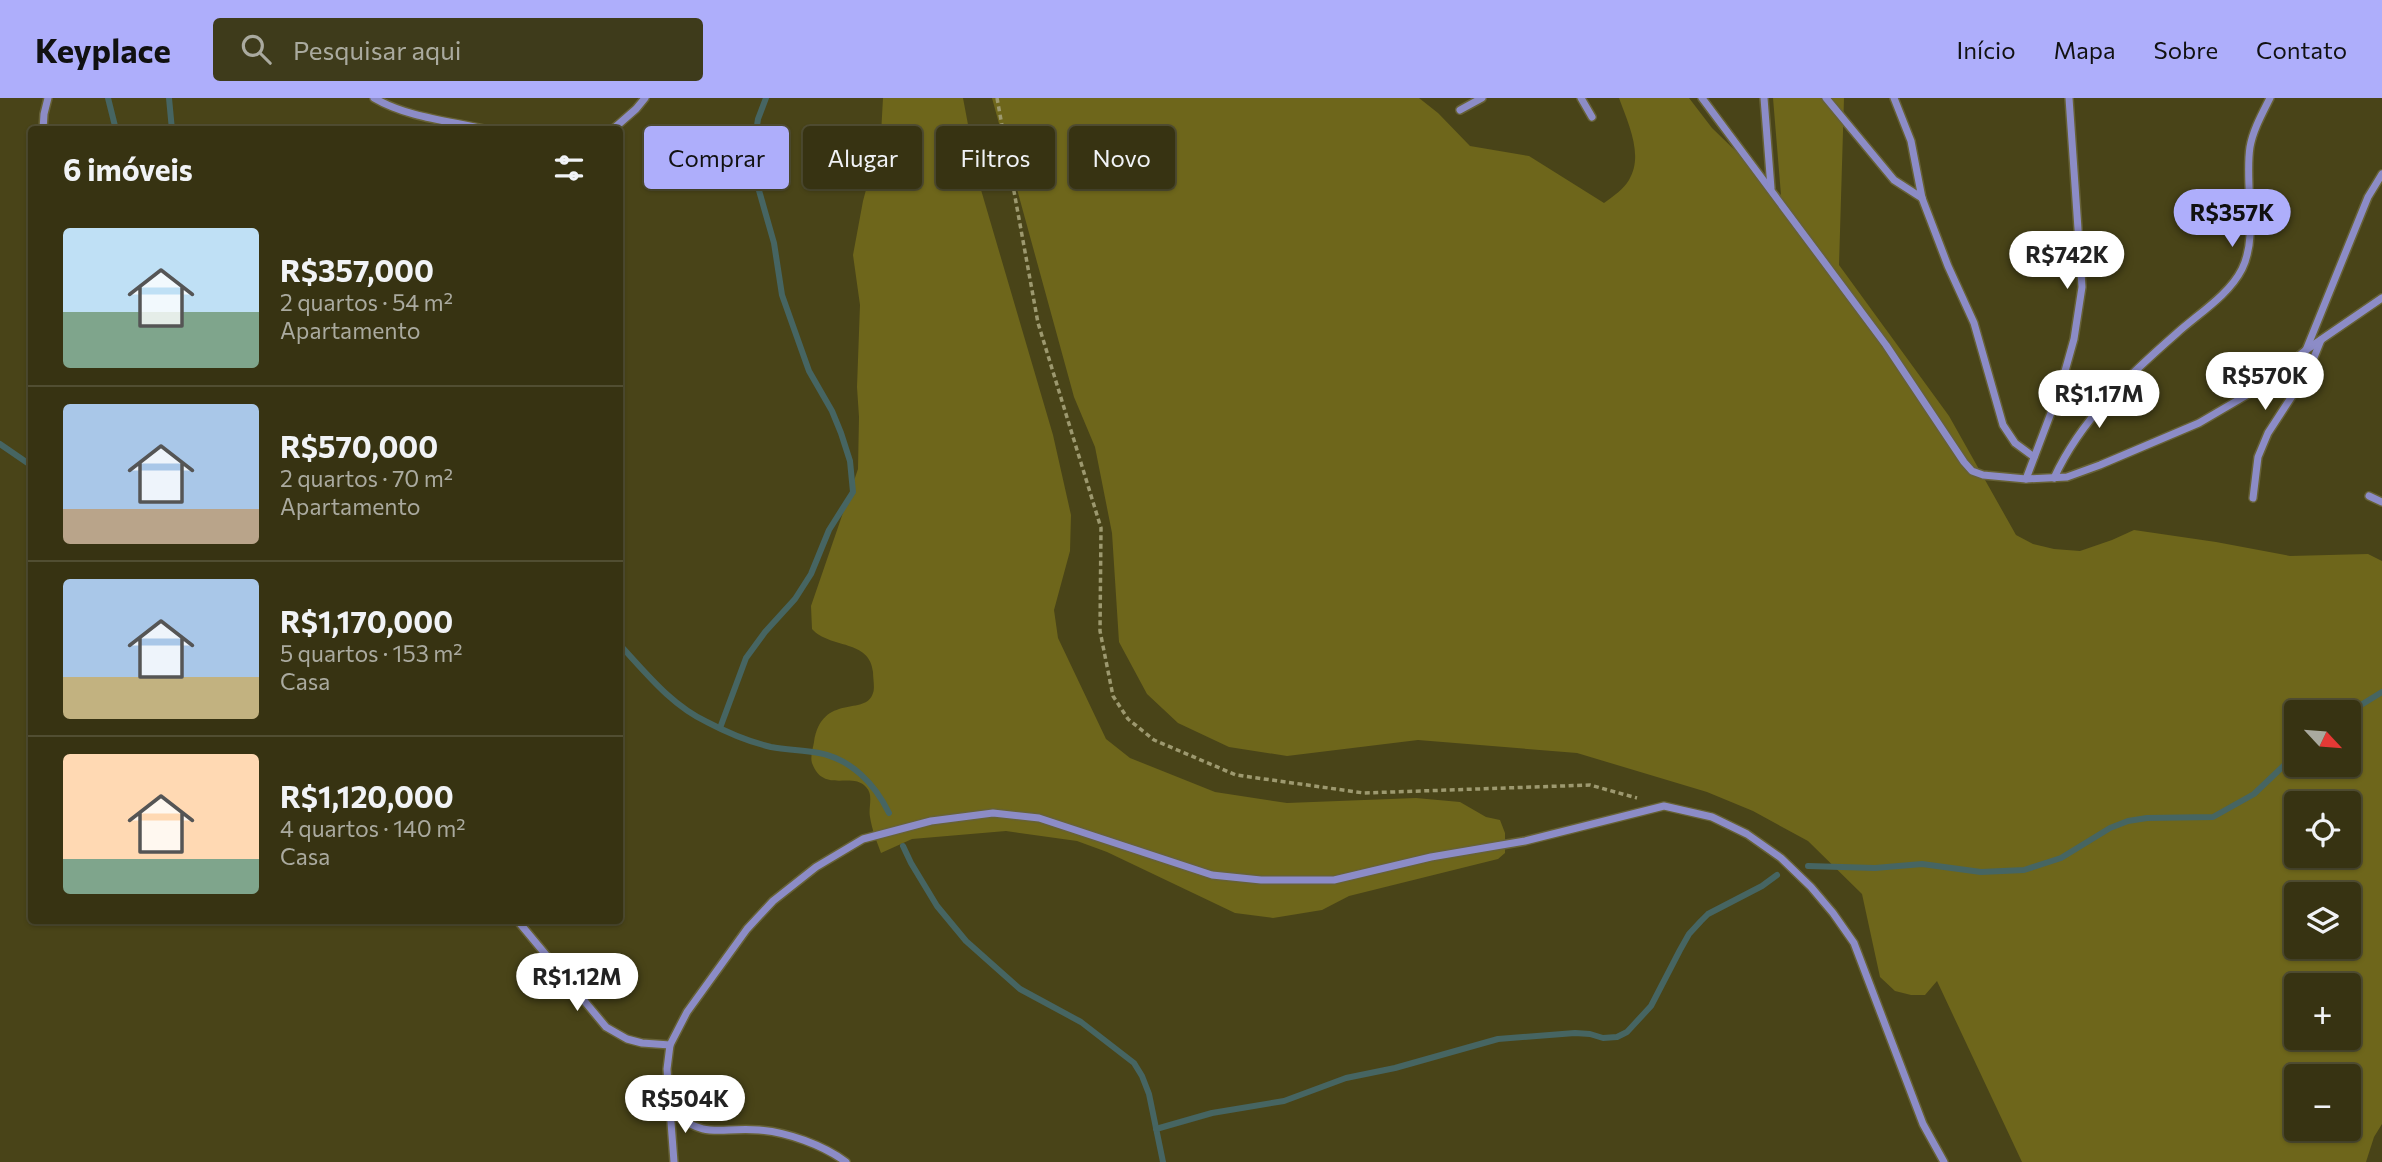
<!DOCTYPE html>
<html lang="pt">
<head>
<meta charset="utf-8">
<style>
	body { margin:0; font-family:Commissioner,sans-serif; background:#3e3b1b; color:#f1f3f6; height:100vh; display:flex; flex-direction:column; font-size:26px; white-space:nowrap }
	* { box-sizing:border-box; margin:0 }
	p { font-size:23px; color:#aaaa9f }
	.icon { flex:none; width:38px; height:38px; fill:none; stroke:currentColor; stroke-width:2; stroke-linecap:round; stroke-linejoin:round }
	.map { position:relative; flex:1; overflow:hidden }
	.sheet { position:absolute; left:28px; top:28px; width:595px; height:798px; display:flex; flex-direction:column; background:#373312; border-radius:7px; box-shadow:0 2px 5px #0004,0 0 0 2px #514e32 }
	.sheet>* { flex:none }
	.hud { position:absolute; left:644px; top:28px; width:665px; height:63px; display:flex; gap:14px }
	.needle { width:46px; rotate:116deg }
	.buttons { position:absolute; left:2284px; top:602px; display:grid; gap:14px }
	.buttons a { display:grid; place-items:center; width:77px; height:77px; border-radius:7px; background:#373312; box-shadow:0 2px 5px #0004,0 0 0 2px #514e32; font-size:35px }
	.price { position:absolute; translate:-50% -60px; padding:0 16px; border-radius:24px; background:#fff; color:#222; font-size:23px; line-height:46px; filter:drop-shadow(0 2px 4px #0008) }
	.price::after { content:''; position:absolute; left:50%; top:42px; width:21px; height:16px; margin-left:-10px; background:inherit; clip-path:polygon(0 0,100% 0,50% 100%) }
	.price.selected { background:#aeaefb; color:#111 }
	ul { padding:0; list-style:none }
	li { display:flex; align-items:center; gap:21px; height:175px; padding:0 35px }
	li+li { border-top:2px solid #514e32 }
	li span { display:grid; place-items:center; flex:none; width:196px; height:140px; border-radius:7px; color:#555 }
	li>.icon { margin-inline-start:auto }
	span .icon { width:84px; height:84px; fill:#fffc; stroke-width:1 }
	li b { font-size:30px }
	h2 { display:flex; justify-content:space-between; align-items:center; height:84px; padding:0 35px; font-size:30px }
	.chip { padding:0 24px; border-radius:7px; background:#373312; box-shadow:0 2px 5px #0004,0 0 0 2px #514e32; font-size:24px; line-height:63px }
	.chip.selected { background:#aeaefb; color:#111 }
	header { display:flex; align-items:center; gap:42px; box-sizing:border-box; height:98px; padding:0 35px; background:#aeaefb; color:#111 }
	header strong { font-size:33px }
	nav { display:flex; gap:38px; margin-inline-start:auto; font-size:24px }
	.search { width:490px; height:63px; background:#3e3b1b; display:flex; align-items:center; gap:18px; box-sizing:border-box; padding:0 24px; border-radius:7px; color:#aaaa9f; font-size:26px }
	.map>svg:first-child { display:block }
	.green { fill:#6e661b; fill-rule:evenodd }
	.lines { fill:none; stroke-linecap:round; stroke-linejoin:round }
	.stream { stroke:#466562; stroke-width:6 }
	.minor-casing { stroke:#666136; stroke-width:10 }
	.path { stroke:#9d996f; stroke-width:3.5; stroke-dasharray:5 3.5; stroke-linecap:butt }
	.minor { stroke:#8c8cc7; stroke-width:7 }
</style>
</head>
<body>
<header>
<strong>Keyplace</strong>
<div class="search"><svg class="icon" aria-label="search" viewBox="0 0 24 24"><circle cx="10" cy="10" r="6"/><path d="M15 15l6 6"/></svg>Pesquisar aqui</div>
<nav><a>Início</a><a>Mapa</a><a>Sobre</a><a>Contato</a></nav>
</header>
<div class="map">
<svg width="2382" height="1064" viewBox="0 0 2382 1064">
	<rect width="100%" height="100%" fill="#494418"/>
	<g class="green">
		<path d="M883,0H963L979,85L1053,337L1071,417L1070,453L1054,512L1058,540L1106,641L1130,660L1215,694L1287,705L1416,700L1460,704L1486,719L1500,722L1505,735V755L1498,761L1349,798L1322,812L1273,820L1235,815L1107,754L1077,743L1006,733L912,741L881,755C877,744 872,732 870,719C868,709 874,697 866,689C852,673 823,696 812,665C810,659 813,650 814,644C822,594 866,619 873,595C875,590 873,580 873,574C870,541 830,551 812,531L811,508L858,371L859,319L857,289L860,207L853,157L863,103L881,36Z"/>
		<path d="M992,0H1419L1438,15L1470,48L1529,58L1604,105C1612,99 1624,91 1629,82C1644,57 1628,25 1619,0H1689L1712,30L1781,97L1773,0H1844L1839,167L1949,318L2016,437L2033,446L2054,451L2080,453L2112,442L2134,432L2216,444L2290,458L2368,456L2382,463V1026L2374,1039L2366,1064H2022L1937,883L1925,897H1911L1895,893L1880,879L1862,796L1808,743L1753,713L1707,694L1577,655L1418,642L1287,658L1229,649L1178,625L1147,596L1119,544L1112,435L1095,349L1074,299ZM2296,614H2348V667H2296ZM2296,705H2348V758H2296ZM2296,796H2348V849H2296ZM2296,887H2348V940H2296ZM2296,978H2348V1031H2296Z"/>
	</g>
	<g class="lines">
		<g class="stream">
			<polyline points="108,0 116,32"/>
			<polyline points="169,0 172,32"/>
			<polyline points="0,346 32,368"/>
			<path d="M620,547C646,575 671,607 707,624C726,634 750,644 771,649C787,652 803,652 819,655C851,661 875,686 889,715"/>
			<polyline points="2348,615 2382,594"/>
			<polyline points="720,630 746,560 765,534 795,501 811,476 829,432 853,394 850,363 841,335 832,313 809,273 782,197 774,145 756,82 754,48 758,21 766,0"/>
			<polyline points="903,748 911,765 937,808 966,843 1020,891 1081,924 1134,965 1142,978 1149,996 1163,1064"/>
			<polyline points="1808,768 1875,770 1922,766 1981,774 2024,772 2061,760 2110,730 2128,723 2147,720 2213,719 2254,696 2296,656"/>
			<polyline points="1156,1031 1212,1015 1284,1003 1346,980 1395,970 1498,941 1575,935 1590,936 1603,940 1617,939 1627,934 1651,908 1680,852 1689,836 1701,823 1708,816 1762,788 1777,777"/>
		</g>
		<defs>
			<g id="minor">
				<path d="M374,0C408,20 451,23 489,32"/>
				<polyline points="1581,0 1592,19"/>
				<polyline points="1702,0 1886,247 1964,364 1972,373 1983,377 2026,381 2067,379 2100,367 2199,325 2257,291 2306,252 2382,200"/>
				<polyline points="1764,0 1771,90"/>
				<polyline points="1826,0 1894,82 1922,100"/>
				<polyline points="1894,0 1911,43 1922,100 1948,168 1974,225 2003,327 2015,345 2034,359"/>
				<polyline points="1460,12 1482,0"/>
				<polyline points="43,32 44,16 48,0"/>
				<polyline points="612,32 636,11 645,0"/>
				<polyline points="2306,252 2368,99 2382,76"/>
				<path d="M2054,380C2081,321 2129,277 2177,235C2198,216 2229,197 2242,171C2259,137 2244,87 2250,49C2253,32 2262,16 2270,0"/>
				<polyline points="2026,381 2060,291 2074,241 2082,189 2069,0"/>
				<polyline points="2369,398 2382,404"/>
				<polyline points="2253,400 2258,359 2268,335 2309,272 2321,242"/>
				<polyline points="517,822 606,929 627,941 642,945 670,947"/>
				<path d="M670,1014C710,1042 716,1029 759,1032C787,1034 823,1047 846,1064"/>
				<polyline points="674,1064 667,971 670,947 687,914 747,831 773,803 816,769 863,741 931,723 993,715 1039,720 1212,777 1261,782 1334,782 1431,759 1525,743 1664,708 1712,719 1747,736 1781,760 1811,789 1833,815 1854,845 1923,1026 1944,1064"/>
			</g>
		</defs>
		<use href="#minor" class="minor-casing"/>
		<polyline class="path" points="997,0 1038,225 1101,430 1100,533 1113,598 1128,621 1154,642 1236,677 1364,695 1590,687 1637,700"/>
		<use href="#minor" class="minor"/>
	</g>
</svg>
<div class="buttons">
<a><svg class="needle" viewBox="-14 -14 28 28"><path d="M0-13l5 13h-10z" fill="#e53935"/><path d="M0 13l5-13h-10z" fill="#aaaa9f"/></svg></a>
<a><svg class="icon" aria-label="locate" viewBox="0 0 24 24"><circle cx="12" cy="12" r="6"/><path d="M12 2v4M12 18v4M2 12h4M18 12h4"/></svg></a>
<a><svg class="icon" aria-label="layers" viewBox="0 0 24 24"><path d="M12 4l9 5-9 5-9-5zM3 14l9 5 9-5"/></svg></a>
<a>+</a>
<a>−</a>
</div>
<b class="price selected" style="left:2232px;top:151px">R$357K</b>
<b class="price" style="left:2067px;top:193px">R$742K</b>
<b class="price" style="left:2265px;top:314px">R$570K</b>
<b class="price" style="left:2099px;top:332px">R$1.17M</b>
<b class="price" style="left:577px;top:915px">R$1.12M</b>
<b class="price" style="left:685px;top:1037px">R$504K</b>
<div class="hud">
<a class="chip selected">Comprar</a>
<a class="chip">Alugar</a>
<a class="chip">Filtros</a>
<a class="chip">Novo</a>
</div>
<section class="sheet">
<h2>6 imóveis<svg class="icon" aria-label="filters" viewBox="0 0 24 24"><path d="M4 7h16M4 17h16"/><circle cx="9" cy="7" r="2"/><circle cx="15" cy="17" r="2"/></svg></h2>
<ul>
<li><span style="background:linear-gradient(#bfe0f5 60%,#7fa58c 0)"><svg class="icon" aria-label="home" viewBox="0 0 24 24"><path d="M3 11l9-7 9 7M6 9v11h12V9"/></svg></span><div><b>R$357,000</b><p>2 quartos · 54 m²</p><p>Apartamento</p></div></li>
<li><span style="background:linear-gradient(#a9c7e8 75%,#b9a48a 0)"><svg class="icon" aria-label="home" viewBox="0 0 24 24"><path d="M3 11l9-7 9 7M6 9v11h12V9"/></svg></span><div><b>R$570,000</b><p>2 quartos · 70 m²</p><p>Apartamento</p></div></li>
<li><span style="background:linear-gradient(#a9c7e8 70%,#c2b280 0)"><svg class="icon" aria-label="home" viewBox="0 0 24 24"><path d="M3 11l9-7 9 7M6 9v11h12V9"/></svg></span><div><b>R$1,170,000</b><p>5 quartos · 153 m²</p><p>Casa</p></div></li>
<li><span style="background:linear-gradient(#ffd9b3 75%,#7fa58c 0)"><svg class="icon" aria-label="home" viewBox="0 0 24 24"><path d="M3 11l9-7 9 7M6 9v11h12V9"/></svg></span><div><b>R$1,120,000</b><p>4 quartos · 140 m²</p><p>Casa</p></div></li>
</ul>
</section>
</div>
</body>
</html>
